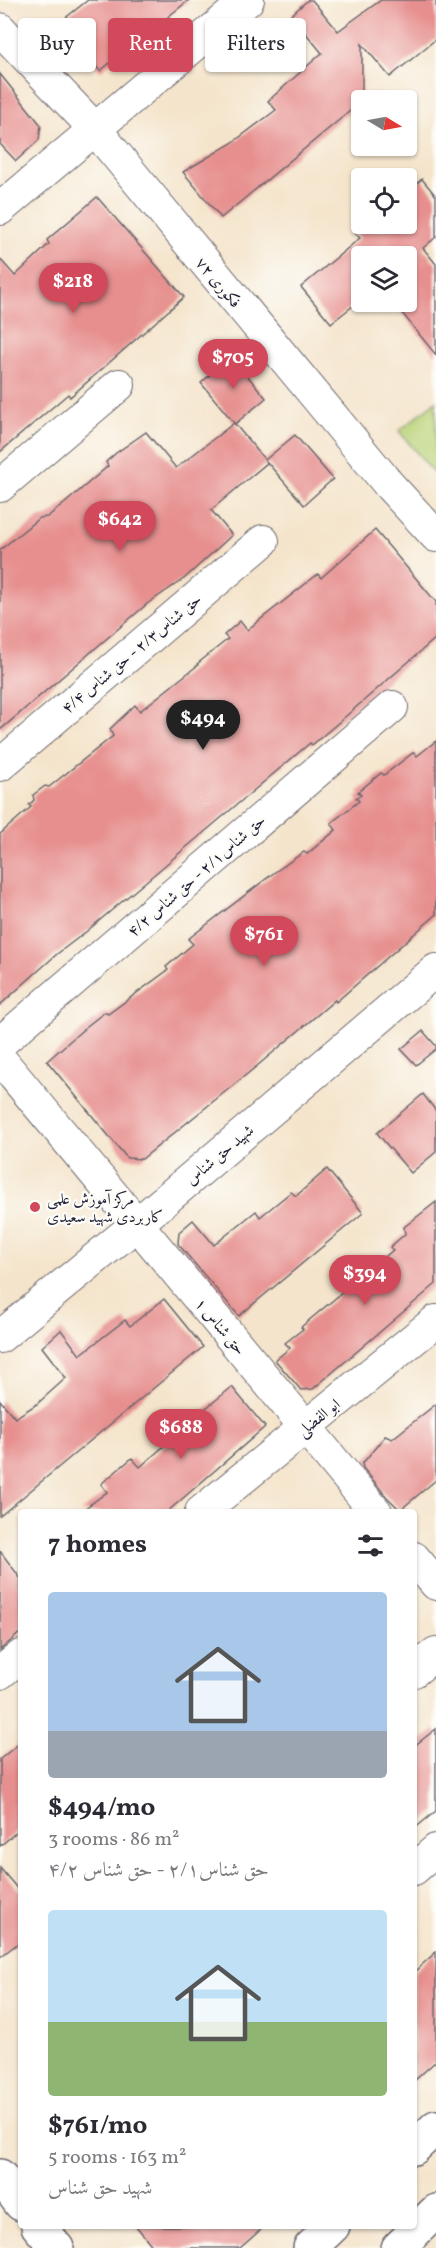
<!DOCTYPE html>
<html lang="en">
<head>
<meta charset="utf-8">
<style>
	body { margin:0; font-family:Vollkorn,Amiri,serif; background:#f7f7f7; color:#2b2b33; height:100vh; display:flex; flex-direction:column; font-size:22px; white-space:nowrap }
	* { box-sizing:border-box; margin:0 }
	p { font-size:20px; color:#7c7c81 }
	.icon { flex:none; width:33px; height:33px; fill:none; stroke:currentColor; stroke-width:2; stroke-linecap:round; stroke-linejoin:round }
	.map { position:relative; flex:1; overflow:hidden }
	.panel { position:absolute; left:18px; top:1509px; width:399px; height:720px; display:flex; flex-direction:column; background:#fff; border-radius:6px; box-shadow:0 2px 4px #0004 }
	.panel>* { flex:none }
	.top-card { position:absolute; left:18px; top:18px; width:400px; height:54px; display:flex; gap:12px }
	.needle { width:39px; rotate:100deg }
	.tools { position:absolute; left:351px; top:90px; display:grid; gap:12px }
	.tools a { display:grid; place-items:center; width:66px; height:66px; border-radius:6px; background:#fff; box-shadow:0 2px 4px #0004; font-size:30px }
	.price { position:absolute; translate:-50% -51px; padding:0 14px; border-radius:21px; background:#d1495b; color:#fff; font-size:20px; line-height:39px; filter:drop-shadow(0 2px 3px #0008) }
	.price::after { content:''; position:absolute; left:50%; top:36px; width:18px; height:14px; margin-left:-9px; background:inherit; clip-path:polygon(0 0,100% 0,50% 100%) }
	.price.selected { background:#222; color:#fff }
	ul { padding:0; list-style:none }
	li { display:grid; align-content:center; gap:12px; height:318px; padding:0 30px }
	li span { display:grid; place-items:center; height:186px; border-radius:6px; color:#555 }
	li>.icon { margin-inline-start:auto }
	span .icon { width:108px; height:108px; fill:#fffc; stroke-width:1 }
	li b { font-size:26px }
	h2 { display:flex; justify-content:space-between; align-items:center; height:72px; padding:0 30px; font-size:26px }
	.tag { padding:0 21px; border-radius:6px; background:#fff; box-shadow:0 2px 4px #0004; font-size:21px; line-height:54px }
	.tag.selected { background:#d1495b; color:#fff }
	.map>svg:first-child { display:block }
	.green { fill:#b9d277; stroke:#6e7a59; stroke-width:1.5 }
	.building { fill:#e68f8e }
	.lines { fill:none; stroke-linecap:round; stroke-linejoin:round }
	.minor-casing { stroke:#6c666d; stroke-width:34 }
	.tertiary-casing { stroke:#6c666d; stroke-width:36 }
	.primary-casing { stroke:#6c666d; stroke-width:36 }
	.minor { stroke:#fff; stroke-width:32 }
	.tertiary { stroke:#fff; stroke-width:33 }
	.primary { stroke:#fff; stroke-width:33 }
	.poi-dot { fill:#d1495b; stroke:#fdfcf7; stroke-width:2 }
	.labels { text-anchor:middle; stroke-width:4.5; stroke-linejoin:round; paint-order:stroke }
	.street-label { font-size:16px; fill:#22223b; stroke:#fdfcf7 }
	.poi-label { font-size:16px; fill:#22223b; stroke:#fdfcf7; text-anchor:start }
</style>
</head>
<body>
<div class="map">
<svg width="436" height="2248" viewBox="0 0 436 2248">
	<rect width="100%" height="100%" fill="#fdfcf7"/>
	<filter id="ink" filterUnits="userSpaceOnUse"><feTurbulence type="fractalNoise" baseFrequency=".0167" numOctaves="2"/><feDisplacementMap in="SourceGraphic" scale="12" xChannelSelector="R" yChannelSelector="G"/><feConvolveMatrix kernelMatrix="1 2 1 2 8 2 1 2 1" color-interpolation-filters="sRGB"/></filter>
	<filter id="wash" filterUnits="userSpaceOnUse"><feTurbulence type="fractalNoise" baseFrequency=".008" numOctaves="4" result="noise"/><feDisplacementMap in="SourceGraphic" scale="24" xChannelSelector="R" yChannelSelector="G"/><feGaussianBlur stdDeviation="1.35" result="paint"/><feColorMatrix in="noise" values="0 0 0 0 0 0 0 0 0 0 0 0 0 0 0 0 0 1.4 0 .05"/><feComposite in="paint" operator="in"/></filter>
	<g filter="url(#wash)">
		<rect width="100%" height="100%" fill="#f4e4cb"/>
		<polygon class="green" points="436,401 436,476 399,431"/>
		<g id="blocks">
			<g class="building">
				<polygon points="88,0 189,0 100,71 59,23"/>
				<polygon points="308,0 312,0 338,31 381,0 436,0 436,39 390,77 362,44 362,101 221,218 183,172 232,143 276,110 268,101 322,53 291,15"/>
				<polygon points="0,74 41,125 39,140 16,161 0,144"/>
				<polygon points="422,179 436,196 436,237 423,248 436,264 436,355 393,302 406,302 406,256 362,256 362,299 331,323 301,287 360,238 355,233 367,224 406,224 406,192"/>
				<polygon points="97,197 184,297 70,397 68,394 0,452 0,259 15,276 49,244 47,240"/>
				<polygon points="231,356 266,398 235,424 201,383"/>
				<polygon points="234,423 265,460 295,435 333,479 304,505 266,461 267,463 211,510 232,535 185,578 147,604 0,730 0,550 39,518 47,517 64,504 108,466 106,462 116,453 146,432 176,468"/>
				<polygon points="375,530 436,602 436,638 339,722 312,745 310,743 87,931 57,954 0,1005 0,834 31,807 29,805 34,800 33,795 45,786 49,787 113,736 110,729 135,705 140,711 198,665 197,664 228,639 224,635 240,621 247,630 318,574 321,578"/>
				<polygon points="436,741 436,915 336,1002 335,1000 257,1066 142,1159 127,1158 47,1061 87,1026 105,1012 108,1014 168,970 166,967 193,944 188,939 275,872 304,852 307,854 336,830 331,823 359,801 356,798 361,795 358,792 381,773 384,775 414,752 417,756"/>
				<polygon points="423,1031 436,1046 436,1049 416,1065 401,1049"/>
				<polygon points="423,1094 436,1111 436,1152 411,1173 377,1133"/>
				<polygon points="327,1169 363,1213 239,1316 178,1244 179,1232 193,1220 214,1245 256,1211 260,1217 291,1192 296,1196"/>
				<polygon points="436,1202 436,1284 313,1389 301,1390 275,1360 290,1348 285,1343 303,1329 301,1327 393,1250 390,1247 405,1234 404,1227"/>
				<polygon points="164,1299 203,1347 0,1516 0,1400 15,1418 37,1404 66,1378 42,1347 61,1330 80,1355 125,1320 130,1326"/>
				<polygon points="232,1387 265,1427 167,1512 80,1512 107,1492 101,1484 132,1458 140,1467 171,1440 169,1438"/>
				<polygon points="436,1404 436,1480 400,1510 386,1496 363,1468 362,1464 385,1436 392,1439"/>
				<polygon points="0,1551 21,1579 21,1632 0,1650"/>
				<polygon points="436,1729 436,1811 414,1829 414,1746"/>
				<polygon points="21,1742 21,1828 0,1846 0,1759"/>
				<polygon points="0,1868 21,1893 21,1941 0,1957"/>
				<polygon points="436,1952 436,2061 414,2081 414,1972"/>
				<polygon points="136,2226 265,2226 240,2248 154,2248"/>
			</g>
		</g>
	</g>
	<g filter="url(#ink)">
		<use href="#blocks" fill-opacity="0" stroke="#6c666d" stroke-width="1.5"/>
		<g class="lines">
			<defs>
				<g id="minor">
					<polyline points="0,29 94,128 390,486 436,536"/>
					<polyline points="0,209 248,0"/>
					<polyline points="0,486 119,385"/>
					<polyline points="0,765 263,541"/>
					<polyline points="0,1043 392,707"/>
					<polyline points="0,1059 376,1512"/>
					<polyline points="0,1337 137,1224 436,970"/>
					<polyline points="201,1512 436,1321"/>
					<polyline points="414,1558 436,1584"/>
					<polyline points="414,1671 436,1653"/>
					<polyline points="0,1673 21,1656"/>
					<polyline points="414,1869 436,1850"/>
				</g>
				<g id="tertiary">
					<polyline points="0,2176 21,2204"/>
					<polyline points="38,2226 57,2248"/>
				</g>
				<g id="primary">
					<polyline points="414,2148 436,2127"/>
					<polyline points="310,2248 333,2226"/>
					<polyline points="398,2248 436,2211"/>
				</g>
			</defs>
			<use href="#minor" class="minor-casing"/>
			<use href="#tertiary" class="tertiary-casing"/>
			<use href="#primary" class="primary-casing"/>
			<use href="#minor" class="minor"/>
			<use href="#tertiary" class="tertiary"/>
			<use href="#primary" class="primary"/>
		</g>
	</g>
	<circle class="poi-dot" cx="35" cy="1207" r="6"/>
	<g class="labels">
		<g class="street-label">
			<text transform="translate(219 282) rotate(50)" y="6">فکوری ۷۲</text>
			<text transform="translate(131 653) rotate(-40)" y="6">حق شناس۲/۳ - حق شناس ۴/۴</text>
			<text transform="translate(196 875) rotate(-41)" y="6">حق شناس۲/۱ - حق شناس ۴/۲</text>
			<text transform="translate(219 1154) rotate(-40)" y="6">شهید حق شناس</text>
			<text transform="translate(221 1326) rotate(50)" y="6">حق شناس ۱</text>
			<text transform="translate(318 1417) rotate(-39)" y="6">ابو الفضلی</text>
		</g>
		<g class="poi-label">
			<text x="47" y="1204">مرکز آموزش علمی<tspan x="47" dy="18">کاربردی شهید سعیدی</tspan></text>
		</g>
	</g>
</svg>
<div class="tools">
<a><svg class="needle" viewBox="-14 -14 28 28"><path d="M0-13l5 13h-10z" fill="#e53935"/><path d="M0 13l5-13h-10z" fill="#7c7c81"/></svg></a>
<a><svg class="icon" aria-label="locate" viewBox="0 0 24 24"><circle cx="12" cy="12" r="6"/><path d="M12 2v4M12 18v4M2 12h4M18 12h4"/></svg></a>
<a><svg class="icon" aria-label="layers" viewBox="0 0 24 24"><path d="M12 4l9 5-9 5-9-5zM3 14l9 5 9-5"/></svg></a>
</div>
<b class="price" style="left:73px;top:314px">$218</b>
<b class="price" style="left:233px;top:390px">$705</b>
<b class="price" style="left:120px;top:552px">$642</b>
<b class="price selected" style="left:203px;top:751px">$494</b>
<b class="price" style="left:264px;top:967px">$761</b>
<b class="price" style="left:365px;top:1306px">$394</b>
<b class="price" style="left:181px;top:1460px">$688</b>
<div class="top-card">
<a class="tag">Buy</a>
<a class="tag selected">Rent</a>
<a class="tag">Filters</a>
</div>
<section class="panel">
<h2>7 homes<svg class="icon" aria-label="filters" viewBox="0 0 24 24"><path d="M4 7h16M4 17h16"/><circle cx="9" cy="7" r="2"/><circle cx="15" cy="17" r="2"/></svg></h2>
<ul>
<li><span style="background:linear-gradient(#a9c7e8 75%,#9aa5b1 0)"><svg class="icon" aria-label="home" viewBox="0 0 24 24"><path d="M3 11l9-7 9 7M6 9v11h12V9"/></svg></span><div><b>$494/mo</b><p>3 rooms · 86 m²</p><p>حق شناس۲/۱ - حق شناس ۴/۲</p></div></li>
<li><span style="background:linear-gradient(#bfe0f5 60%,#8fb573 0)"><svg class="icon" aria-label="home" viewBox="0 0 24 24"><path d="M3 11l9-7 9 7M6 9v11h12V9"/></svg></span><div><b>$761/mo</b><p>5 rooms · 163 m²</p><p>شهید حق شناس</p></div></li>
</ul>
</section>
</div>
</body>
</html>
